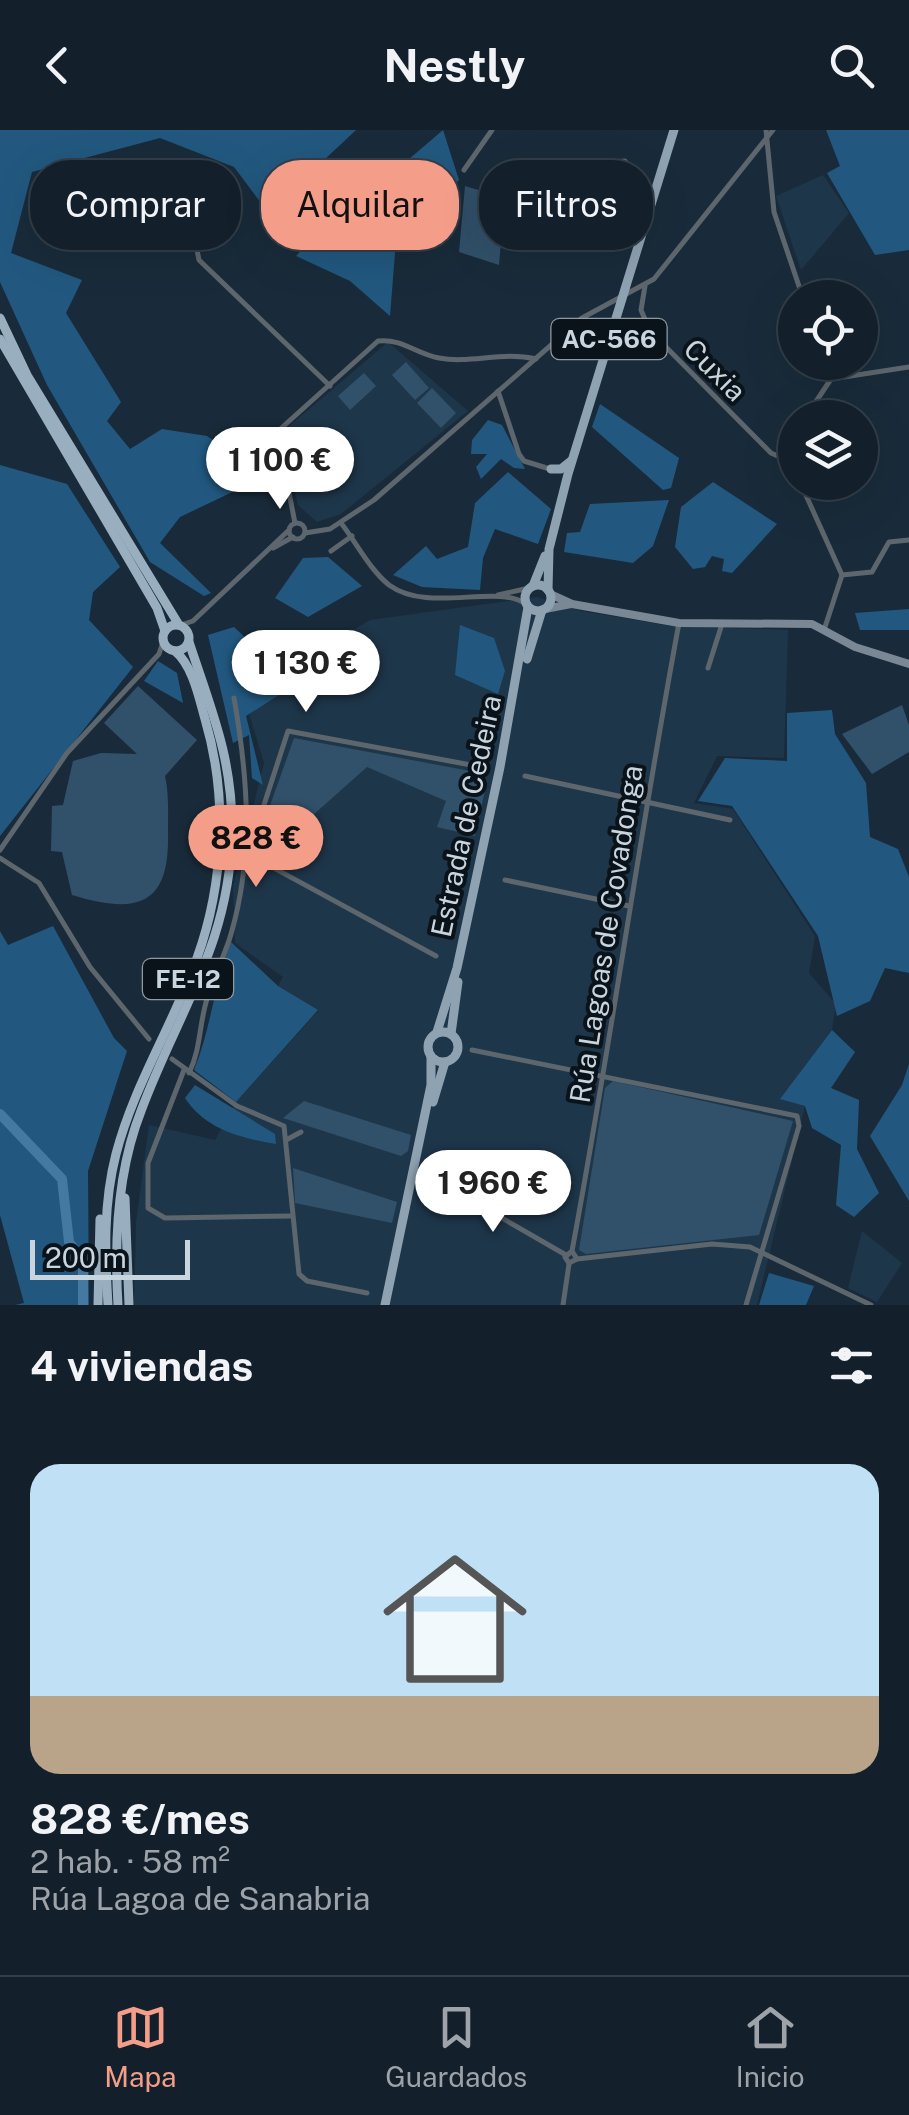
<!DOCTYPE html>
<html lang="es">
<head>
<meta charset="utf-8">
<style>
	body { margin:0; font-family:"Public Sans",sans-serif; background:#1c2834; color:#f1f3f6; height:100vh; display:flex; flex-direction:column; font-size:38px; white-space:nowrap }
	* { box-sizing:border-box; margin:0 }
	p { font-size:32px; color:#9da3a9 }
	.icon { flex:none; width:55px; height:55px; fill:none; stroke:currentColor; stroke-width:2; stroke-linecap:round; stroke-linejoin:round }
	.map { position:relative; height:1175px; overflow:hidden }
	.panel { display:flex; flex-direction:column; background:#13202c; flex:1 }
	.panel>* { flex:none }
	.banner { position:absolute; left:30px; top:30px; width:850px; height:90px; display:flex; gap:20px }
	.controls { position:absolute; left:778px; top:150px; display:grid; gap:20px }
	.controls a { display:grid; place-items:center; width:100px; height:100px; border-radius:50%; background:#13202c; box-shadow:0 10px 40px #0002,0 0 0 2px #323e48; font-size:50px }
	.scale { position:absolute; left:30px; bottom:25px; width:160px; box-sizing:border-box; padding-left:10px; border:5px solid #c9d5de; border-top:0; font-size:28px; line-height:35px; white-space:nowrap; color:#c9d5de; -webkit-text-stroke:8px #0b131a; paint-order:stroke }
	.price { position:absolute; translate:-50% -85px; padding:0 22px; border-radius:35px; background:#fff; color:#222; font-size:32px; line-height:65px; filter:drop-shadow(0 2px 5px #0008) }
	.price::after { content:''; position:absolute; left:50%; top:60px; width:30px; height:22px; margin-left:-15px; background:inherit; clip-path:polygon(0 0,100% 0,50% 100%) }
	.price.selected { background:#f49e8a; color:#111 }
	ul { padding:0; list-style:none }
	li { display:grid; align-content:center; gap:20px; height:530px; padding:0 30px }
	li span { display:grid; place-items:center; height:310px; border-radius:30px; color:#555 }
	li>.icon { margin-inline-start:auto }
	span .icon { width:180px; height:180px; fill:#fffc; stroke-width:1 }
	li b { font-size:42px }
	h2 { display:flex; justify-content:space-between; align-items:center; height:120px; padding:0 30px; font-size:42px }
	.chip { padding:0 35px; border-radius:40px; background:#13202c; box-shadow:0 10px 40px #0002,0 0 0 2px #323e48; font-size:35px; line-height:90px }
	.chip.selected { background:#f49e8a; color:#111 }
	header { display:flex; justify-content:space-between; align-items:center; height:130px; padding:0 30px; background:#13202c; font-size:45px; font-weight:700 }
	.tab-bar { display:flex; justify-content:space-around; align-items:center; height:140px; border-top:2px solid #323e48; background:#13202c; font-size:28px; color:#9da3a9 }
	.tab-bar a { display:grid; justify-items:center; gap:5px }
	.tab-bar .selected { color:#f49e8a }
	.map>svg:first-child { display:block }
	.built { fill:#1e364a }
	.green { fill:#31516a }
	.forest { fill:#22587f }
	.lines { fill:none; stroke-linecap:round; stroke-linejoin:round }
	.river { stroke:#4479a1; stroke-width:10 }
	.minor { stroke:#5d666d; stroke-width:5 }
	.secondary { stroke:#798894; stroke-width:8 }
	.primary { stroke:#8fa2b1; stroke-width:9 }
	.trunk { stroke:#99aebe; stroke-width:9 }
	.labels { text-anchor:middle; stroke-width:8; stroke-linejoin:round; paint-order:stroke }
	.shield { fill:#0b131a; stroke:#909ba3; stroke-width:2.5 }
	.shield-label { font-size:25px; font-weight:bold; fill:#c9d5de }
	.street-label { font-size:28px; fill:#c9d5de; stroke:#0b131a }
</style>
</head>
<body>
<header><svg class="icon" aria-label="back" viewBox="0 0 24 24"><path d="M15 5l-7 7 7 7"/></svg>Nestly<svg class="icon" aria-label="search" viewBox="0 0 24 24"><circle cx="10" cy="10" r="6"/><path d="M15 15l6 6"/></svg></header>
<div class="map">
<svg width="909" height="1175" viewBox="0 0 909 1175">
	<rect width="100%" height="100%" fill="#192b3a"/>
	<g class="built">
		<polygon points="823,45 849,83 801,140 776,66"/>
		<polygon points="388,212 468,281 341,384 317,392 298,375 280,304"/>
		<polygon points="537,467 581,481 671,496 788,500 784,628 717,626 694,673 733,679 815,806 809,843 836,874 832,900 781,968 805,976 757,1175 134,1175 136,1093 149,995 215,1010 236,972 318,881 278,856 283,847 235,813 233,757 264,633 248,580 310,527 370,490"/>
		<polygon points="862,1101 902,1133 877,1172 848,1158"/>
	</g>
	<g class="green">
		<polygon points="465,56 505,68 499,135 459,122"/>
		<polygon points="406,232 429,258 415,270 392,245"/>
		<polygon points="364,243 376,256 350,280 338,266"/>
		<polygon points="432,258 456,283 441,298 417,273"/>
		<path d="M138,556L197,610L165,646C169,664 168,683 168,702C170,776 138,785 72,765L62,722L51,721L52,676L63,675L73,631L101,623L137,624L104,593Z"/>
		<polygon points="902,575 909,595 909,622 872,644 842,604"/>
		<polygon points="294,608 481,643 487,651 475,706 437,697 446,671 367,637 267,726 271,732 258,726 255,718"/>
		<polygon points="613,951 793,991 759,1105 586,1124 579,1120 605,958"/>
		<polygon points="304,971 411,1005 408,1021 401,1026 283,988"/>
		<polygon points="293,1038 397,1072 392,1093 295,1073"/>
	</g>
	<g class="forest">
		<polygon points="0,0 356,0 323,31 361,70 443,0 459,50 396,111 390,186 350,151 296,126 325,94 292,74 276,93 234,37 160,8 32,42 11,123 82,150 66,183 121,272 107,291 130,319 162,299 207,306 266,346 180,387 160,413 211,463 204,466 150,432 47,255 0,152"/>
		<polygon points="826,0 909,0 909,120 875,125 827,43 840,36"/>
		<polygon points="600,274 679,328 671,358 663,360 592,297"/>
		<polygon points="488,290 502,295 525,339 514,338 501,329 481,349 476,337 487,324 471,324 472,310"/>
		<polygon points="0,335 67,354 120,437 93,462 89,490 133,537 0,706"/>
		<polygon points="508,342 551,379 538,414 495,399 483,428 480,460 422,457 393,445 426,416 437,429 468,417 475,373"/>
		<polygon points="713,352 777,394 732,443 722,441 724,429 712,426 705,437 693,439 675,417 681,377"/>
		<polygon points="669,370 653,416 633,433 564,422 567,403 580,402 590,374"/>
		<polygon points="328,427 362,456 308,487 275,468 303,428"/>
		<polygon points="909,479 909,500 860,500 855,483"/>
		<polygon points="460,495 494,508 505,541 498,564 455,545"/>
		<polygon points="234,497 266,527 301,519 282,563 246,586 263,655 252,648 249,605 233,613 208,505"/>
		<polygon points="158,531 177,543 183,573 144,551"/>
		<polygon points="832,580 835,604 866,653 870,707 898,719 909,747 909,843 885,838 870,871 837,886 818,806 732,676 698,671 725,628 787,631 787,583"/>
		<polygon points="53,796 114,908 127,921 88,1041 89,1175 15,1175 24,1173 0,1085 0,801 8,815"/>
		<path d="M231,812L278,856L318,880L236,972L194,940C211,899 214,854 231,812Z"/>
		<polygon points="832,900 855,922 831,958 859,970 857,1019 879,1063 854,1087 836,1075 841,1015 812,998 805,976 780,969"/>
		<polygon points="909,934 909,1071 870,1006 902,955"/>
		<path d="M195,955L275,1004L276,1014C240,1008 205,999 185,968Z"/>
		<polygon points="769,1143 814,1156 806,1175 759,1175"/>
	</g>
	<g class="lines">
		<polyline class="river" points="0,984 62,1049 69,1112 83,1131 83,1175"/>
		<g class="minor">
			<polyline points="766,0 774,82 803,168"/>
			<polyline points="464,40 492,0"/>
			<polyline points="581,53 588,34 625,31 653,64"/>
			<polyline points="185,59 199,130 330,256"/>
			<polyline points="645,156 641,180 650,201 771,323 791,332"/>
			<polyline points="831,249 909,237"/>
			<polyline points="498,261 519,324 524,331 550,339"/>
			<polyline points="805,288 831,249 827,232"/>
			<polyline points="795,306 791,319 795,341"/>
			<polyline points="800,352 842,445 825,497"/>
			<path d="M295,393L277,302L378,211C402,208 416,224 439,228C471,234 502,221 536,229"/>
			<path d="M341,393C356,412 370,440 389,455C429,484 496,453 526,474"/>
			<circle cx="297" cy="401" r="8"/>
			<polyline points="305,403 330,399 374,370 582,188 654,149 773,0"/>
			<polyline points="273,418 293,407"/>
			<polyline points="331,421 352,406"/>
			<polyline points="842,445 872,442 889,412 909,410"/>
			<polyline points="498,465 529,458"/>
			<polyline points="181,495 193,491 289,400"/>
			<polyline points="708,538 722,494"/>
			<polyline points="525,646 730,690"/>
			<polyline points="0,720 67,623 159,524 163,512"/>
			<polyline points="0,728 39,753 90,837 149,909"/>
			<polyline points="505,750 629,776"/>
			<polyline points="436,826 248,724 288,601 471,635"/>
			<polyline points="472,920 797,986 799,996 746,1175"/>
			<polyline points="172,929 237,976 284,996 299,1144 307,1151 367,1163"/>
			<polyline points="184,940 148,1033 148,1078 165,1088 291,1086"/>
			<path d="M189,943C201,919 199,894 207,869C213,846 225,826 231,804C254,725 248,648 234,568"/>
			<polyline points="286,1010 301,1002"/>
			<polyline points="436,1050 566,1125"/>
			<path d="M572,1121L577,1129L569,1133L565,1127L572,1121C611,912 640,702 679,493"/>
			<polyline points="577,1129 712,1114 750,1117 871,1175"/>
			<polyline points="563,1175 569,1134"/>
		</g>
		<g class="secondary">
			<polyline points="550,464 572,474 679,493 812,494 855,517 909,534"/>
			<polyline points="545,479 571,474"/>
		</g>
		<g class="primary">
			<polyline points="551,339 561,339 571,331"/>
			<circle cx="538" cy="468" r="13"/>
			<polyline points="533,456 545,426"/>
			<polyline points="548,460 549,419 568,344 674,0"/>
			<polyline points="527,529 542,480"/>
			<polyline points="437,902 457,838 500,637 528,477"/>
			<circle cx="443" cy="917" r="15"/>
			<polyline points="451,904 458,852"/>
			<polyline points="433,972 445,932"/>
			<polyline points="385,1175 431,955 431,927"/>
		</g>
		<g class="trunk">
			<polyline points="0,188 27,245 179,495"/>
			<polyline points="0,209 157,478 165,501"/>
			<circle cx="176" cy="508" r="13"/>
			<polyline points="125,1068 129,1175"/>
			<polyline points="98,1175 100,1089"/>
			<path d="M108,1175C105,1124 103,1074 116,1024C134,955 173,895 197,828C224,753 228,667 205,589C199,568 193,536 175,521"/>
			<path d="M118,1175C114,1110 117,1042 141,981C178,881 230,815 232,702C233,629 211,579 189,512"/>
		</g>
	</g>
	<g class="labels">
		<g class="shield">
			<rect x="551.5" y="189" width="115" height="40" rx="8"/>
			<rect x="143" y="829" width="90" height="40" rx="8"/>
		</g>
		<g class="shield-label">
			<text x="609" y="218">AC-566</text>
			<text x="188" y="858">FE-12</text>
		</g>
		<g class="street-label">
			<text transform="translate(715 240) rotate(45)" y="10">Cuxia</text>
			<text transform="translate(466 686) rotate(-78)" y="10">Estrada de Cedeira</text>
			<text transform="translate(606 804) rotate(-81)" y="10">Rúa Lagoas de Covadonga</text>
		</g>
	</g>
</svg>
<div class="controls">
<a><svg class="icon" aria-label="locate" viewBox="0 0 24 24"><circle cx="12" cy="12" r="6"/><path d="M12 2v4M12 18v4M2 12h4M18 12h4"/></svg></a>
<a><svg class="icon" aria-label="layers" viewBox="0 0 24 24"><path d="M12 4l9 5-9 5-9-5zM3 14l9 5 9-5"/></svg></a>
</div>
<div class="scale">200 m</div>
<b class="price" style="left:280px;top:382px">1 100 €</b>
<b class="price" style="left:306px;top:585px">1 130 €</b>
<b class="price selected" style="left:256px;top:760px">828 €</b>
<b class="price" style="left:493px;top:1105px">1 960 €</b>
<div class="banner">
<a class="chip">Comprar</a>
<a class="chip selected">Alquilar</a>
<a class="chip">Filtros</a>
</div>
</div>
<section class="panel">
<h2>4 viviendas<svg class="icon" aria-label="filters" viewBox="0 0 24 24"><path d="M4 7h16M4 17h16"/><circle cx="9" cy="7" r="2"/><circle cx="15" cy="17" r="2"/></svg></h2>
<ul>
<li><span style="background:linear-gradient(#bfe0f5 75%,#b9a48a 0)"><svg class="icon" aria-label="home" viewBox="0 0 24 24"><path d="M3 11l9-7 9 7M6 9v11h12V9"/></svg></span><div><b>828 €/mes</b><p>2 hab. · 58 m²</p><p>Rúa Lagoa de Sanabria</p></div></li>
</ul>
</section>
<nav class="tab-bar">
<a class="selected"><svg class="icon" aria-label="map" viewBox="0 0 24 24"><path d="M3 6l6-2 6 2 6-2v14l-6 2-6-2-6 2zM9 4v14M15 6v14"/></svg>Mapa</a>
<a><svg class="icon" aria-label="saved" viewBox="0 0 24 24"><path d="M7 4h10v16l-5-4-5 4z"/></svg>Guardados</a>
<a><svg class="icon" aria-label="home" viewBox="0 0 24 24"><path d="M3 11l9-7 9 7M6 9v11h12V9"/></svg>Inicio</a>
</nav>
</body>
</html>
